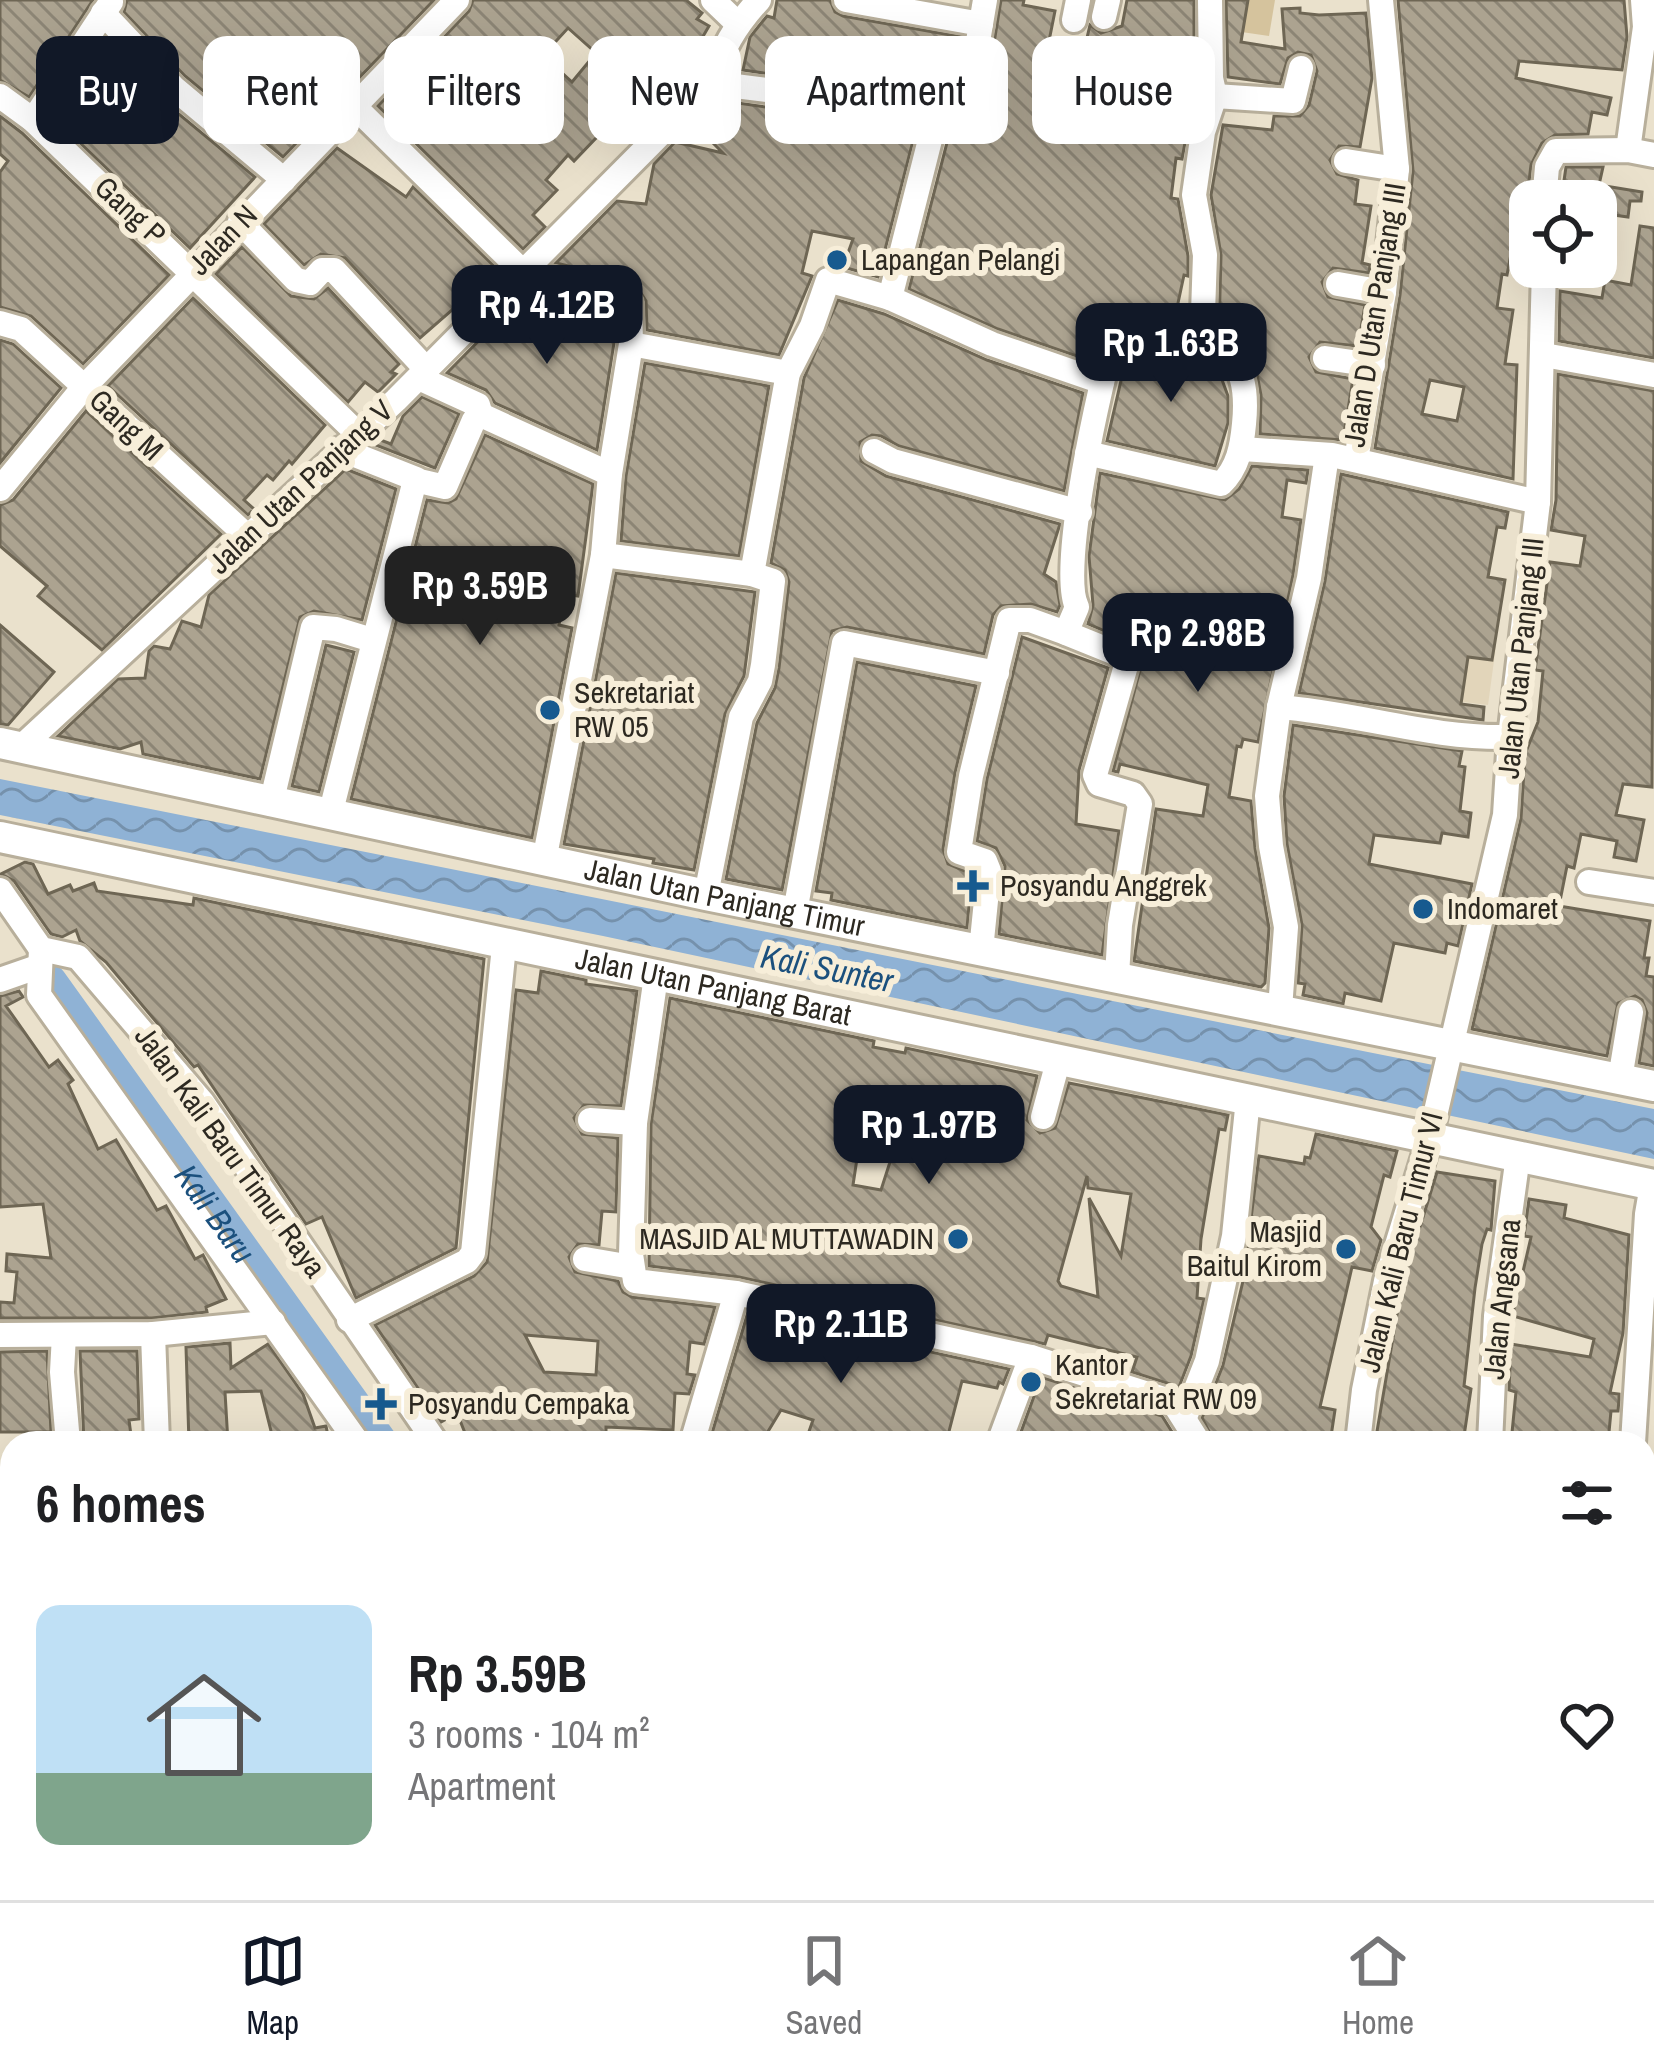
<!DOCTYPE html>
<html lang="en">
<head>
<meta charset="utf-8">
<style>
	body { margin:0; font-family:"Archivo Narrow",sans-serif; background:#f6f6f6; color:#202124; height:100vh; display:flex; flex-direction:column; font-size:45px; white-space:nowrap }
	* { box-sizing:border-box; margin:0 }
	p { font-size:39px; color:#757577 }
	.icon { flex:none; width:66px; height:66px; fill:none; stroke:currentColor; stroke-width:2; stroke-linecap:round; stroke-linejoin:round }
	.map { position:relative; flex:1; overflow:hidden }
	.drawer { position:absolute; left:0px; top:1431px; width:1656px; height:471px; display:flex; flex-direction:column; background:#fff; border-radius:36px 36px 0 0; box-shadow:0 12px 48px #0002 }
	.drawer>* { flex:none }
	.banner { position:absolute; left:36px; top:36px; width:1584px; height:108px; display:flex; gap:24px }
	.fabs { position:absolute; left:1509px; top:180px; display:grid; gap:24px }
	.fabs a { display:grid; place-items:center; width:108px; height:108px; border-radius:24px; background:#fff; box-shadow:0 12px 48px #0002; font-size:60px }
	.price { position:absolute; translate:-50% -102px; padding:0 27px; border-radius:24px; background:#111827; color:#fff; font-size:39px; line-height:78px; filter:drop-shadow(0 3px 6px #0008) }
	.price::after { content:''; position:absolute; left:50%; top:72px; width:36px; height:27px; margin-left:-18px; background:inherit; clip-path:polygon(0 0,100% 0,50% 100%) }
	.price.active { background:#222; color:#fff }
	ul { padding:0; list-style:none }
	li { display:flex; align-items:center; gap:36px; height:300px; padding:0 36px }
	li+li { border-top:3px solid #e0e0e0 }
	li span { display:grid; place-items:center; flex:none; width:336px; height:240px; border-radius:24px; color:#555 }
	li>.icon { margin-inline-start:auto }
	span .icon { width:144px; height:144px; fill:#fffc; stroke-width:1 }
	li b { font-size:51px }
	h2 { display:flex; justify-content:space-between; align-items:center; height:144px; padding:0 36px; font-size:51px }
	.tag { padding:0 42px; border-radius:24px; background:#fff; box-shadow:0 12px 48px #0002; font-size:42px; line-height:108px }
	.tag.active { background:#111827; color:#fff }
	.tabs { display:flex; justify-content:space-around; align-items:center; height:168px; border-top:3px solid #e0e0e0; background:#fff; font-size:33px; color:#757577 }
	.tabs a { display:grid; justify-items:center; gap:6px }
	.tabs .active { color:#111827 }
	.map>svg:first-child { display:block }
	.built { fill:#e2d5ba }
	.green { fill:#d5c39d }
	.water { fill:url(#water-waves) }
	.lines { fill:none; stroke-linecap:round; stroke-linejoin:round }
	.river { stroke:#8fb2d5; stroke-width:36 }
	.building { fill:url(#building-back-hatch); stroke:#6e6654; stroke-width:3; fill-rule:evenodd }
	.minor-casing { stroke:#b8af9b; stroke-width:30 }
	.major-casing { stroke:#b8af9b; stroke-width:36 }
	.minor { stroke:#fff; stroke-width:24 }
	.major { stroke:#fff; stroke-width:30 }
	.poi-dot { fill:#175a8f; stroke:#f7eed9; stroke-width:4.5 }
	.labels { text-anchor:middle; stroke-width:12; stroke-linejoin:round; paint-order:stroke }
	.street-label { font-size:30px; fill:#2d2921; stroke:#f7eed9 }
	.poi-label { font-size:30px; fill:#2d2921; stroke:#f7eed9; text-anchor:start }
	.water-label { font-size:33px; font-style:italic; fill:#1b507d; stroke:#f7eed9 }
</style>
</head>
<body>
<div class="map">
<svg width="1654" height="1900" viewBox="0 0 1654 1900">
	<defs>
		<pattern id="water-waves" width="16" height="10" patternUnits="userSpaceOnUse" patternTransform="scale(3)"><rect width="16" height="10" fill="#8fb2d5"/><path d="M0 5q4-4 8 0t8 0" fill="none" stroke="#7591ac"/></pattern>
		<pattern id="building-back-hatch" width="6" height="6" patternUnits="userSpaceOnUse" patternTransform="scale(3)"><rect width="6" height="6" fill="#aca390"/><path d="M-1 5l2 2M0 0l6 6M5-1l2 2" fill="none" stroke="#8c8575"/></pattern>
	</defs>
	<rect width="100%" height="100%" fill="#eae1cc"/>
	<polygon class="built" points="1438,638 1496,646 1488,705 1439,699"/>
	<polygon class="green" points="1218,0 1275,0 1269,36 1214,28"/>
	<polygon class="water" points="0,779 1654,1109 1654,1159 603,936 0,815"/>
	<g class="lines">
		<g class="river">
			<path id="s1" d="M49,982L380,1443"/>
			<polyline points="701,1890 708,1900"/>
		</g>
	</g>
	<g class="building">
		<polygon points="0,0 93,0 29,97 0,80"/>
		<polygon points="127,0 434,0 332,106 326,100 303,125 310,129 283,157 185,76 124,12"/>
		<path d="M473,0H686L702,13L697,19L709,26L691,57L700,64L687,82L672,69L643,103L652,111L642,123L634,116L625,127L620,122L604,140L599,135L574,161L568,155L546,180L557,190L533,215L545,227L523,249L378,106L469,11ZM568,28L596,53L572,82L548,60L552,56L547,51Z"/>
		<polygon points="777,0 830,0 835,12 843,16 962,37 956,70 935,74 925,97 743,70 750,37 767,16 774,18"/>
		<polygon points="1001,0 1024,0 1023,5 1055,11 1047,51 1082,59 1090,25 1101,33 1122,26 1127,0 1194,0 1194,76 1190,75 1182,121 1189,121 1182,159 1176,158 1171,198 1178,199 1188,256 1188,276 1184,275 1175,317 1131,309 1111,311 1099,328 1091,361 998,329 909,289 957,104 975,101 987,86"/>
		<polygon points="1226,0 1248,0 1241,42 1285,49 1282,9 1300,8 1300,13 1319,15 1366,13 1372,78 1360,147 1339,146 1330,160 1337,174 1358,180 1355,204 1371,206 1362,263 1370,265 1369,273 1333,268 1322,282 1328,297 1365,305 1358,346 1320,342 1309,357 1316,372 1353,379 1343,440 1260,434 1261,395 1256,369 1241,345 1219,330 1221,255 1211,195 1223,125 1272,130 1274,116 1300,116 1309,105 1317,71 1311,55 1298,52 1288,58 1280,84 1228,77"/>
		<path d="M1398,0H1624L1627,37L1622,70L1519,61L1516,78L1611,98L1607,115L1592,112L1588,134L1555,135L1542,143L1531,165L1524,223L1517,222L1507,275L1502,274L1497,308L1513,310L1505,364L1517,365L1513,479L1375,448L1400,295L1413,171ZM1430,380L1464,387L1457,421L1422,414Z"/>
		<polygon points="106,40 163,101 255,177 190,248 54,118"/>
		<polygon points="717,100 916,129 878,277 843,267 853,239 812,231 802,273 812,276 779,355 647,330 646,301 634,282 556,263 617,201 646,204 654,164 675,142 723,153 694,124"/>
		<polygon points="0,116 22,133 169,275 83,364 31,316 0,307 0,172 8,161 0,154"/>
		<polygon points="337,148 406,197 413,187 498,270 420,338 345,258 321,254 304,265 264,224"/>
		<polygon points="1566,167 1603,167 1599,185 1642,192 1641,201 1630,201 1628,217 1606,214 1608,201 1561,201"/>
		<polygon points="1640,226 1654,228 1654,358 1559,341 1560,291 1602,298 1605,280 1631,285"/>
		<polygon points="242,247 291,296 314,299 328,288 399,364 391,372 396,374 378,392 365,382 348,402 216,274"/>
		<polygon points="193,298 325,425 292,464 289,461 273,480 267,475 244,500 254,509 248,515 108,386"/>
		<polygon points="520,299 565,324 569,299 614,309 614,343 597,450 495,403 486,390 447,373"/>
		<polygon points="838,300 884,314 987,360 1083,393 1064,491 899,446 881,436 872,435 860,442 861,461 886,476 1060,524 1044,574 1056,582 1060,605 1057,612 1031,604 1001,606 993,615 984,654 847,627 832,631 782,890 726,879 757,723 775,688 779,668 789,582 785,570 771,563 804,378"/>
		<polygon points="0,340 13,344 61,388 0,463"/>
		<polygon points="1130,342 1192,355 1218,369 1228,396 1228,423 1215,466 1107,441"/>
		<polygon points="645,363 769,386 739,556 621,541 626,476"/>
		<polygon points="1558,374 1654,391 1652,787 1623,784 1616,815 1644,820 1636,861 1614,857 1617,841 1581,834 1574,868 1567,866 1559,906 1650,921 1644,958 1649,958 1646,976 1654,977 1654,1066 1639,1063 1647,1013 1642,1000 1635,996 1618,1003 1607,1056 1472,1029 1521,818 1525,754 1538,722 1543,671 1535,670 1550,562 1580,566 1585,536 1551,530 1556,500"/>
		<polygon points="422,397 459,414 435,468 373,444 378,439 391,444 403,416"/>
		<polygon points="86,411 221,534 102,650 38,596 47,586 0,546 0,505 13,500"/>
		<polygon points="485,435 593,484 578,596 564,594 559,625 572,628 532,838 351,799 427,500 448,503 456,499"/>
		<polygon points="1252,466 1308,470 1306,483 1287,480 1282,517 1301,520 1293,575 1258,742 1243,739 1241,747 1237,746 1229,797 1251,801 1255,848 1269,928 1265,983 1261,987 1134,961 1156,809 1203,816 1208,785 1120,764 1118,772 1113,771 1143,659 1128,641 1088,624 1093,605 1089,556 1100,473 1225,500 1239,489"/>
		<polygon points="346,469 396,489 362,620 314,611 300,617 260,779 143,754 141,742 120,749 58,736 118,679 145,678 149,651 154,646 170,649 182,621 201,627 209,595"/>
		<polygon points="1341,474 1508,512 1505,528 1497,527 1488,577 1505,580 1492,660 1468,657 1461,704 1484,707 1483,720 1299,693 1325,581"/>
		<polygon points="616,573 755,592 744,676 725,714 694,870 653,863 654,859 564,844"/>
		<polygon points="0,625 54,672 8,725 0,724"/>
		<polygon points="1022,637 1108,668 1079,770 1076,824 1119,831 1102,955 999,934 1005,866 996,848 977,841 987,779"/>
		<polygon points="326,645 354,652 319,792 292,786"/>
		<polygon points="857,662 976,686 955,773 943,849 948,864 972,874 967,928 831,900 832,893 816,891"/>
		<polygon points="1293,725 1462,751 1459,766 1465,767 1460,811 1471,813 1468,837 1442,833 1440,843 1374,835 1369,864 1472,884 1458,946 1447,943 1445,953 1394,943 1381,1001 1345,993 1343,1004 1303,995 1305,984 1298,983 1302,925 1287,844 1284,796"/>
		<polygon points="25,862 33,864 48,894 70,885 73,891 94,883 97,891 193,905 194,898 484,959 456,1248 356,1298 322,1217 306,1224 198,1065 194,1067 106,962 80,941 76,930 62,937 51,934 14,881 1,874"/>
		<path d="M541,971L586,980V984L637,991L621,1106L584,1105L574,1118L582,1134L618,1138L616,1212L602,1211L599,1245L578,1244L569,1257L575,1272L618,1281L623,1292L632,1297L715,1307L704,1344L690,1342L687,1374L695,1375L689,1394L675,1393L673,1430L606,1427V1443H469L457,1413L441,1422L375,1325L474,1276L487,1262L516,990L538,993ZM525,1335L598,1341L596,1375L544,1372Z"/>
		<polygon points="19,991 23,997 6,1006 49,1067 58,1060 73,1080 68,1084 98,1149 116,1140 157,1210 166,1206 195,1259 203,1255 226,1299 206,1307 207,1312 152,1318 0,1318 0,1302 14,1303 17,1272 6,1271 7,1254 51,1258 43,1204 0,1207 0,996"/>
		<path d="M670,998L874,1041L873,1047L905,1053L906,1048L1037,1076L1027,1120L1040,1133L1055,1128L1069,1083L1228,1115L1225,1130L1219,1129L1201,1239L1197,1298L1204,1299L1191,1356L1179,1387L1132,1372L1137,1357L1048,1335L1045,1344L739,1277L649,1266L651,1124ZM858,1152L890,1162L881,1190L853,1185ZM1087,1176L1088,1188L1131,1194L1121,1256L1089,1198L1098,1297L1061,1286L1058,1281Z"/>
		<polygon points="1316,1134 1397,1151 1390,1177 1384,1175 1371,1227 1381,1240 1372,1271 1352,1267 1320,1407 1335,1410 1330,1443 1215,1443 1202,1418 1223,1365 1243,1281 1259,1156 1304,1164 1305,1157 1310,1158"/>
		<polygon points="1437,1172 1495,1181 1491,1230 1487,1229 1482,1244 1475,1288 1464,1386 1471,1389 1463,1443 1375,1443 1402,1285"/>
		<polygon points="1529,1199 1566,1205 1564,1218 1629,1235 1623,1333 1610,1393 1619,1394 1619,1400 1618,1411 1611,1411 1608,1443 1511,1443 1516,1392 1509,1390 1511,1344 1590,1357 1594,1339 1513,1316 1518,1275 1522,1276 1531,1237 1524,1236"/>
		<polygon points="748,1312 1009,1369 1003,1384 999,1382 997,1388 962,1381 946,1443 805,1443 813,1420 781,1410 761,1443 716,1443 710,1440"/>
		<polygon points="230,1343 231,1368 268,1344 303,1394 315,1428 326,1426 329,1441 274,1443 261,1391 225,1392 228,1443 189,1443 186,1347"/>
		<polygon points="47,1351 51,1432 0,1432 0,1352"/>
		<polygon points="80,1351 137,1351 139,1419 129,1420 132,1443 84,1443"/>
		<polygon points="1041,1377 1162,1416 1179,1443 1017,1443"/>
	</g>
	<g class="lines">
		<defs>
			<g id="minor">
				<polyline points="713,0 737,23"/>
				<polyline points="846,0 981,24"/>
				<polyline points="103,13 174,88 284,180"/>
				<polyline points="1104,17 1108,0"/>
				<polyline points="1074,20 1078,0"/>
				<polyline points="711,83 877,104 936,116 946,86 965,88 971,83 985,0"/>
				<polyline points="0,96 33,120 357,433"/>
				<polyline points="1215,96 1293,101 1301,68"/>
				<polyline points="354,106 524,273 622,293 630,303 631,344 610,474 603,555 544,861"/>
				<polyline points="33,120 111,2"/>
				<polyline points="1628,150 1645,27 1643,0"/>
				<polyline points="1346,161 1397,169"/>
				<polyline points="1544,201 1547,167 1556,151 1628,150 1654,155"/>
				<polyline points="240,222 296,280 310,283 322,270 334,270 427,370"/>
				<polyline points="1338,284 1384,292"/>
				<polyline points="890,298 936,116"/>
				<polyline points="0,323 21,329 247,536"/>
				<polyline points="1202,342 1205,255 1194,195 1203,132 1215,96 1211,78 1210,0"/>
				<polyline points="631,344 788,373"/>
				<polyline points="1544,355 1654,375"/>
				<polyline points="1325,358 1373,365"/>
				<polyline points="419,378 478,405 481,415"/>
				<polyline points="340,449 416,479"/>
				<polyline points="1242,449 1332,455 1538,502"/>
				<polyline points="874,451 893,461 1080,512"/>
				<polyline points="1356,460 1384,292 1397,169 1381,0"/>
				<polyline points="0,489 84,387 457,0"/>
				<polyline points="603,555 752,574"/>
				<polyline points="1066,633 1118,654 1127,662 1095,775 1099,784 1133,794 1140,804 1120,925 1117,976"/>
				<path d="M1279,707C1358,713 1430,739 1510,737"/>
				<path d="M19,749L396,400L711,83C722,49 735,26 759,0"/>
				<polyline points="271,804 313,627 336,629 372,640"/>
				<polyline points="330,815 415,480 445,487 474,420 481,415 610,474"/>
				<polyline points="1589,882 1654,892"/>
				<polyline points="0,890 41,949 78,957 202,1102 436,1443"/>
				<polyline points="706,895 741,717 760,681 763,665 773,581 752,574 788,373 812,326 828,280 890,298 992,344 1102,382"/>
				<polyline points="795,912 844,643 997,673"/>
				<polyline points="41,949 39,995 358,1443"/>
				<path d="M981,950L989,871L985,861L959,852L971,776L1009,620H1030L1066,633L1077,607C1058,570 1101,378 1115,333L1120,325H1131C1200,341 1253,335 1244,424C1242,446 1238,468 1221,484L1087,453"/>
				<polyline points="656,976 635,1123 631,1254 635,1281 736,1293 1031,1357 1173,1402 1199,1443"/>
				<polyline points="0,980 40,966"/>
				<polyline points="1280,1009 1286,927 1271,846 1267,796 1279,707 1309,578 1327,455"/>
				<polyline points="1620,1079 1631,1012"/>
				<polyline points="1043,1117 1059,1058"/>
				<polyline points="590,1120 635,1123"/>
				<polyline points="585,1259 632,1267"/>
				<polyline points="349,1320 467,1261 473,1253 504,946"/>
				<polyline points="153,1334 157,1443"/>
				<polyline points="0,1335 153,1334 273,1322"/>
				<polyline points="64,1335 62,1372 68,1443"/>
				<polyline points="1185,1417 1207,1361 1234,1236 1248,1099"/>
				<polyline points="692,1443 736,1293"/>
				<polyline points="999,1443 1031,1357"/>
				<polyline points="1358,1443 1364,1390 1386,1281 1430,1137 1505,815 1510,737 1538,502 1544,267"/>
				<polyline points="1490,1443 1496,1316 1518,1156"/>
				<polyline points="1633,1443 1647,1214 1652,1185"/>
				<polyline points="0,1741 12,1740"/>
				<polyline points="1644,1763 1654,1764"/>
				<polyline points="68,1890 68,1900"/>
				<polyline points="176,1890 176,1900"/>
				<polyline points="390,1890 390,1900"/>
				<polyline points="670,1890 677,1900"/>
				<polyline points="749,1890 756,1900"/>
				<polyline points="562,1900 572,1890"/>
				<polyline points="1030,1900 1036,1890"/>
				<polyline points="1237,1900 1240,1890"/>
				<polyline points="1528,1900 1528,1890"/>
			</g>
			<g id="major">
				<path id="s2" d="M0,743L706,895L1654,1086"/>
				<path id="s3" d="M0,837L1654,1185"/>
			</g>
		</defs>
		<use href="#minor" class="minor-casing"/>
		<use href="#major" class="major-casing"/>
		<use href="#minor" class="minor"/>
		<use href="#major" class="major"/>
	</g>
	<g class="poi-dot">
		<circle cx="837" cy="260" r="12"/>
		<circle cx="550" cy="710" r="12"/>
		<path d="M967 868h12v12h12v12h-12v12h-12v-12h-12v-12h12z"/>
		<circle cx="1423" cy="909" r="12"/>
		<circle cx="958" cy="1239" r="12"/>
		<circle cx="1346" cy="1249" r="12"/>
		<circle cx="1031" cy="1382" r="12"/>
		<path d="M375 1386h12v12h12v12h-12v12h-12v-12h-12v-12h12z"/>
	</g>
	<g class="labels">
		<g class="street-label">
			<text transform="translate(130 211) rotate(43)" y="10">Gang P</text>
			<text transform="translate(223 240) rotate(-46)" y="10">Jalan N</text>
			<text transform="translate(1375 315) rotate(-81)" y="10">Jalan D Utan Panjang III</text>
			<text transform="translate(126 425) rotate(43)" y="10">Gang M</text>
			<text transform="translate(301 487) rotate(-43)" y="10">Jalan Utan Panjang V</text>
			<text transform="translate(1521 658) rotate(-84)" y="10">Jalan Utan Panjang III</text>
			<text dy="10" stroke="none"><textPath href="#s2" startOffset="741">Jalan Utan Panjang Timur</textPath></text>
			<text dy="10" stroke="none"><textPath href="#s3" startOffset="729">Jalan Utan Panjang Barat</textPath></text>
			<text transform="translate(230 1152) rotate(54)" y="10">Jalan Kali Baru Timur Raya</text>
			<text transform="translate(1401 1242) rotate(-76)" y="10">Jalan Kali Baru Timur VI</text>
			<text transform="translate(1502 1299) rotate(-84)" y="10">Jalan Angsana</text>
		</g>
		<g class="poi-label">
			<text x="861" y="270">Lapangan Pelangi</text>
			<text x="574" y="703">Sekretariat<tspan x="574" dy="34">RW 05</tspan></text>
			<text x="1000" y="896">Posyandu Anggrek</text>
			<text x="1447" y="919">Indomaret</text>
			<text x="1322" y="1242" text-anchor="end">Masjid<tspan x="1322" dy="34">Baitul Kirom</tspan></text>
			<text x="934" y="1249" text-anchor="end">MASJID AL MUTTAWADIN</text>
			<text x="1055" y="1375">Kantor<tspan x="1055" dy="34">Sekretariat RW 09</tspan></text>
			<text x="408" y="1414">Posyandu Cempaka</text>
		</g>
		<g class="water-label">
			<text transform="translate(827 968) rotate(11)" y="12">Kali Sunter</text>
			<text dy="12" stroke="none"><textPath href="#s1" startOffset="285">Kali Baru</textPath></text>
		</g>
	</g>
</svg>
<div class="fabs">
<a><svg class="icon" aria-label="locate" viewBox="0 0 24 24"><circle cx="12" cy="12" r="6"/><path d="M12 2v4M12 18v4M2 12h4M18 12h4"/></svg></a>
</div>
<b class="price" style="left:547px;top:367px">Rp 4.12B</b>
<b class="price" style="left:1171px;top:405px">Rp 1.63B</b>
<b class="price active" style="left:480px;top:648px">Rp 3.59B</b>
<b class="price" style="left:1198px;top:695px">Rp 2.98B</b>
<b class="price" style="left:929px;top:1187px">Rp 1.97B</b>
<b class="price" style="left:841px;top:1386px">Rp 2.11B</b>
<div class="banner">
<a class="tag active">Buy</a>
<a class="tag">Rent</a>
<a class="tag">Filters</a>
<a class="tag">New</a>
<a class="tag">Apartment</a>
<a class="tag">House</a>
</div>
<section class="drawer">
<h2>6 homes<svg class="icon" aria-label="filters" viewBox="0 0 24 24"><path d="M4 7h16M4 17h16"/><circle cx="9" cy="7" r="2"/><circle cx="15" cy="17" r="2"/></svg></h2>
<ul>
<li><span style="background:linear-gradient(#bfe0f5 70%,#7fa58c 0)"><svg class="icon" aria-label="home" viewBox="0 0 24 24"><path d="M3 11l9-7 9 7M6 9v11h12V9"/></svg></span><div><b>Rp 3.59B</b><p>3 rooms · 104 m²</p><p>Apartment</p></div><svg class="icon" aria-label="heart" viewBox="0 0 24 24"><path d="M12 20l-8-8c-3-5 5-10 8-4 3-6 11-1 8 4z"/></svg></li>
</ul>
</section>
</div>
<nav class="tabs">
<a class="active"><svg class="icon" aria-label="map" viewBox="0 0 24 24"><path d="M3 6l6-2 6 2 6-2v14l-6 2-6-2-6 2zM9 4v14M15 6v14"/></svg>Map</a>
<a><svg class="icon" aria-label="saved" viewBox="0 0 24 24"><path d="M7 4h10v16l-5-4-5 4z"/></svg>Saved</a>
<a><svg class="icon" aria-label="home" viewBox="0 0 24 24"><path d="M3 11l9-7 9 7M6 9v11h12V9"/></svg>Home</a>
</nav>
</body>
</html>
